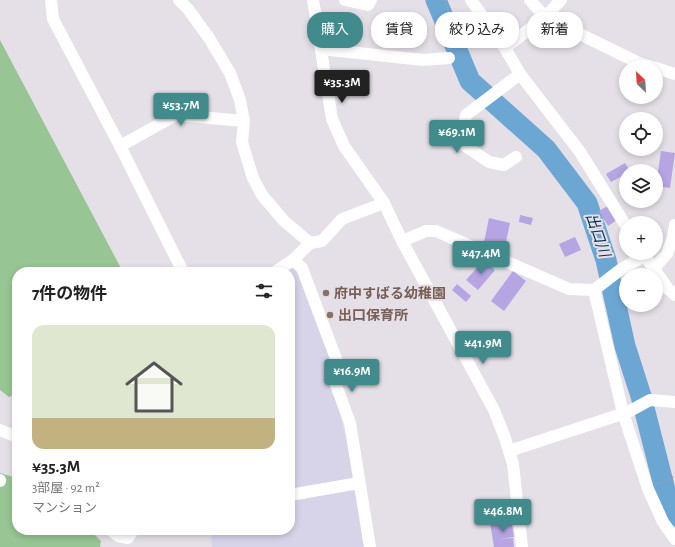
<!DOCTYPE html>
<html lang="ja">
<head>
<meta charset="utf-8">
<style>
	body { margin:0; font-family:"Alegreya Sans","Noto Sans JP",sans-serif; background:#f6f6f6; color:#222; height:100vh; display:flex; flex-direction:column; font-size:15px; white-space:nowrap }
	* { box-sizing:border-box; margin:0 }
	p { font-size:13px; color:#767676 }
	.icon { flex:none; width:22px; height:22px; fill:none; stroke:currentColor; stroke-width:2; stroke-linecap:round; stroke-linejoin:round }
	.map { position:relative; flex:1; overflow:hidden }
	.panel { position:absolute; left:12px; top:267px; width:283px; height:268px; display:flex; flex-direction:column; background:#fff; border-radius:16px; box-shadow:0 2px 6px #0003 }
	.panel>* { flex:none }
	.top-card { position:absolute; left:307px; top:12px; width:308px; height:36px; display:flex; gap:8px }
	.needle { width:26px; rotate:335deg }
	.fabs { position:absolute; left:619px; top:60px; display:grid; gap:8px }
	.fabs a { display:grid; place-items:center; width:44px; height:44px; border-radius:50%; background:#fff; box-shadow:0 2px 6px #0003; font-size:20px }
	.price { position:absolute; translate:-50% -34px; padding:0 9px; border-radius:4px; background:#428b8c; color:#fff; font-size:13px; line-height:26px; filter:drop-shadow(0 1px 2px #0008) }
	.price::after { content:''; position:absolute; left:50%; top:24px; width:12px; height:9px; margin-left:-6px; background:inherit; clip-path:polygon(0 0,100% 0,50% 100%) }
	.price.selected { background:#222; color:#fff }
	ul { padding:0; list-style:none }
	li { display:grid; align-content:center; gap:8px; height:212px; padding:0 20px }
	li span { display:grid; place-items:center; height:124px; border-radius:12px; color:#555 }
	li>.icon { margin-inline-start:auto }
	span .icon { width:72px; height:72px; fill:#fffc; stroke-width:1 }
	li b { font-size:17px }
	h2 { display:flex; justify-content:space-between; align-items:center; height:48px; padding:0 20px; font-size:17px }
	.chip { padding:0 14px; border-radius:16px; background:#fff; box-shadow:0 2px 6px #0003; font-size:14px; line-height:36px }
	.chip.selected { background:#428b8c; color:#fff }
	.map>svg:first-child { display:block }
	.education { fill:#d7d4ea }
	.green { fill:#98c594 }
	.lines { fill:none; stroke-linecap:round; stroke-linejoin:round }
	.river { stroke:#6ca7d4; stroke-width:21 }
	.building { fill:#b6a4e3 }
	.path { stroke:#a5a0a6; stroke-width:2; stroke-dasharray:1 3; stroke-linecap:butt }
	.minor { stroke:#fff; stroke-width:12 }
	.education-dot { fill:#8d6e63; stroke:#e5dfe7; stroke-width:1.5 }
	.labels { text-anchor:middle; stroke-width:4; stroke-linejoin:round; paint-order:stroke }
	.education-label { font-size:14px; font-weight:bold; fill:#785e54; stroke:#e5dfe7; text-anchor:start }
	.water-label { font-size:15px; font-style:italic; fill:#002f4d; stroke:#e5dfe7 }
</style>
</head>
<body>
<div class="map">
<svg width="675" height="547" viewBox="0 0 675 547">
	<rect width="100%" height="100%" fill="#e5dfe7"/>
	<polygon class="education" points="293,260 338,364 336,385 342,423 359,483 370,547 212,547 211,530 290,530 290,272 275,272"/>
	<g class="green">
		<polygon points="0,40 123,272 17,272 17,393 9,397 0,390"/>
		<polygon points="0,473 17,478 17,530 90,530 101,541 100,547 0,547"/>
	</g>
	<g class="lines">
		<polyline class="river" points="436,0 470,81 546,149 587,203 606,260 625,346 641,396 666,494 675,516"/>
	</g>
	<g class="building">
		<polygon points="661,151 675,153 670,188 656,186"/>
		<polygon points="625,163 630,171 626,171 626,174 611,182 606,174"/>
		<polygon points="611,204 620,218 608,226 599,211"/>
		<polygon points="520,215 533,218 531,225 519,222"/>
		<polygon points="489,218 510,223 504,251 483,247"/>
		<polygon points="575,237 581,250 565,257 559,244"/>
		<polygon points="484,260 495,270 478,290 466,280"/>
		<polygon points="513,271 526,281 504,311 491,301"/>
		<polygon points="457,284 471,296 466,302 452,290"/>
		<polygon points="511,519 514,537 500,539 513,538 514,547 494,547 490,522"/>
	</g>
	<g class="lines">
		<g class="path">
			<polyline points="444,0 467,48 459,53"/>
			<polyline points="658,484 675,476"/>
		</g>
		<g class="minor">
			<polyline points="51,0 53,19 120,146 183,272"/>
			<polyline points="179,0 188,9 209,38 230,73 240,100 244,121 242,142 253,178 262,195 284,221 310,243"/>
			<polyline points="313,0 332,119 344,146 384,203 402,241 494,410 505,438 513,464 522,547"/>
			<polyline points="345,0 368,5 371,0"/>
			<polyline points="471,0 505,48 520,74 580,152 626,226"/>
			<polyline points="530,0 545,17 639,63 652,67"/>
			<polyline points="505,48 545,17 561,0"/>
			<polyline points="321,49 423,60 449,58"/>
			<polyline points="656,68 675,74"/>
			<polyline points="120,146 176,115 244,121"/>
			<polyline points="516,157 504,165 489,162 461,143 466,115 520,74"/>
			<polyline points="402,241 426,231 436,231 569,289 594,290 620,270 644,256"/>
			<polyline points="643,253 668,289 675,295"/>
			<polyline points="293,260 302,268 338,364 336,385 350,423 370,547"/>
			<polyline points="653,269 667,254 673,237 675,225"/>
			<polyline points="275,272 293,260 310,243 322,241 342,219 384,203"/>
			<polyline points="594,290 623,413 648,489 663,522 675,539"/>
			<polyline points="0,430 17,437"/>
			<polyline points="509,451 628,412 650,400 675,402"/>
			<polyline points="0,480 0,481"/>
			<polyline points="290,495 359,483"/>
			<polyline points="111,530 118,536 128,538 133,530"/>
		</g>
	</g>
	<g class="education-dot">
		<circle cx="326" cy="293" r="4"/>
		<circle cx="330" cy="315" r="4"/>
	</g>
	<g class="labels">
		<g class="education-label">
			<text x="334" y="298">府中すばる幼稚園</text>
			<text x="338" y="320">出口保育所</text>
		</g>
		<g class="water-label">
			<text transform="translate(598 235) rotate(71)" y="5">出口川</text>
		</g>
	</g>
</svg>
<div class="fabs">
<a><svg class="needle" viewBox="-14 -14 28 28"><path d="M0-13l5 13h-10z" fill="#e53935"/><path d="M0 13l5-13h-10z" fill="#767676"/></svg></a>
<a><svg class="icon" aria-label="locate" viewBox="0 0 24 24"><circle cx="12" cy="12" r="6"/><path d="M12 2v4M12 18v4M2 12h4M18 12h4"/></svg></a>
<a><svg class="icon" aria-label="layers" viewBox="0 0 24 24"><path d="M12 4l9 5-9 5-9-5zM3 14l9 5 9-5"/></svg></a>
<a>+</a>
<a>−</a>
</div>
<b class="price selected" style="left:342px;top:104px">¥35.3M</b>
<b class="price" style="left:181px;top:127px">¥53.7M</b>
<b class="price" style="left:457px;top:154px">¥69.1M</b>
<b class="price" style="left:481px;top:275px">¥47.4M</b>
<b class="price" style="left:483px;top:365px">¥41.9M</b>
<b class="price" style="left:352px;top:393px">¥16.9M</b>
<b class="price" style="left:503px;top:533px">¥46.8M</b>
<div class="top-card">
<a class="chip selected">購入</a>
<a class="chip">賃貸</a>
<a class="chip">絞り込み</a>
<a class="chip">新着</a>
</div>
<section class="panel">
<h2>7件の物件<svg class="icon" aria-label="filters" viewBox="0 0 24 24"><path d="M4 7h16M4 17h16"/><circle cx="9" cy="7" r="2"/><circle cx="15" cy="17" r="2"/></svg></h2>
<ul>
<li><span style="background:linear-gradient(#dfe7d0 75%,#c2b280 0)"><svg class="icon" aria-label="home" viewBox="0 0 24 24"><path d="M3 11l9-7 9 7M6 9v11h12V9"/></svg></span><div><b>¥35.3M</b><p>3部屋 · 92 m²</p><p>マンション</p></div></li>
</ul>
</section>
</div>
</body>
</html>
